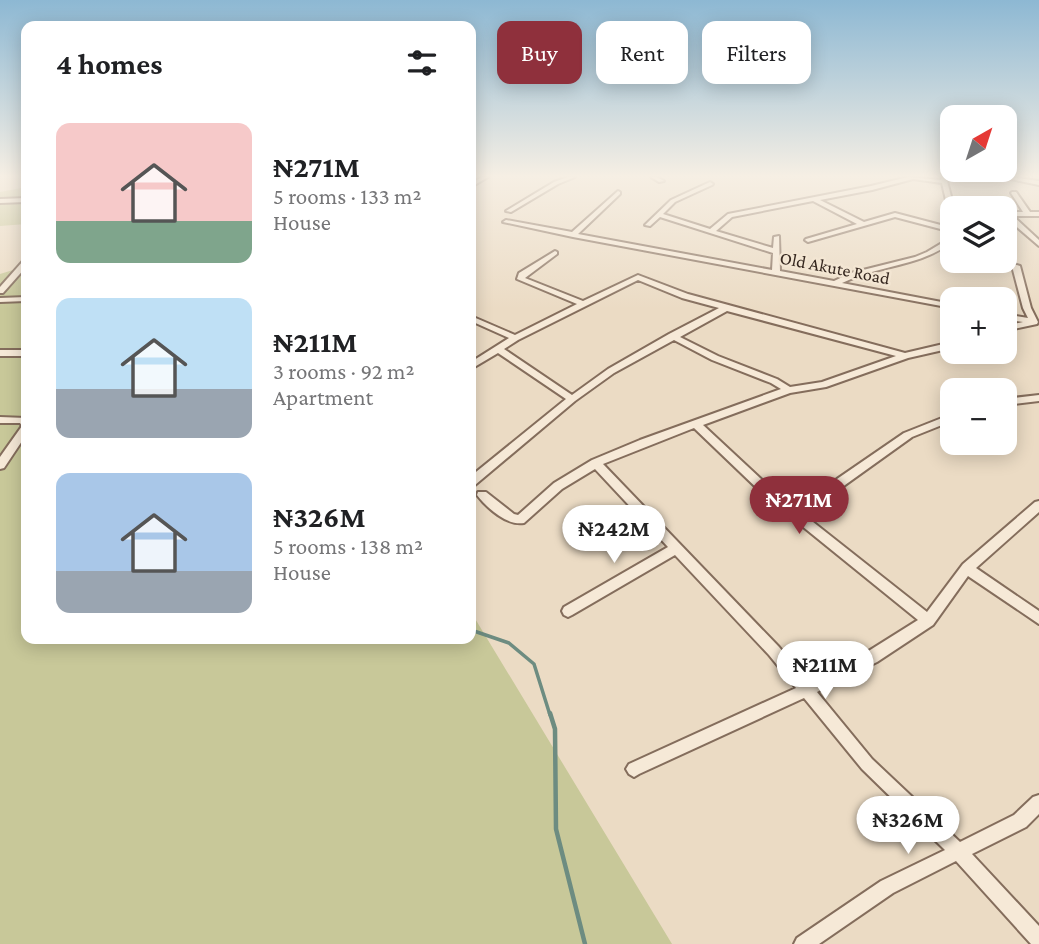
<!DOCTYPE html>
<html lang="en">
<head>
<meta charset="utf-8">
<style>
	body { margin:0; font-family:"Crimson Pro",serif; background:#f6f6f6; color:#202124; height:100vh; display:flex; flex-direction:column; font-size:26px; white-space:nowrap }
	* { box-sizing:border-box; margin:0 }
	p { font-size:23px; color:#757577 }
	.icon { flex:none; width:38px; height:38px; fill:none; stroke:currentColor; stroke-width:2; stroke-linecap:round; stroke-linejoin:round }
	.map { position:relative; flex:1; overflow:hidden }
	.sheet { position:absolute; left:21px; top:21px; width:455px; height:623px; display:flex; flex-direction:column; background:#fff; border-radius:14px; box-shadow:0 4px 18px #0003 }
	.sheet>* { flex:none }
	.hud { position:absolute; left:497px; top:21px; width:436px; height:63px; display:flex; gap:14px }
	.needle { width:46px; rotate:39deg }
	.buttons { position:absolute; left:940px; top:105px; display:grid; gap:14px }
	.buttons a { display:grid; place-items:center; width:77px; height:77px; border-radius:14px; background:#fff; box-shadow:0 4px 18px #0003; font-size:35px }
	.price { position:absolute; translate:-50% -60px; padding:0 16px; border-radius:24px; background:#fff; color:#222; font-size:23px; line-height:46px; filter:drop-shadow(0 2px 4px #0008) }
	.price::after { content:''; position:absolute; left:50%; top:42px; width:21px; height:16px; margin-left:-10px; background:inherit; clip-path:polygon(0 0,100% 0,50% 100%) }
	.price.selected { background:#8f303c; color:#fff }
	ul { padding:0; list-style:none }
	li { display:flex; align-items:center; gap:21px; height:175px; padding:0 35px }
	li span { display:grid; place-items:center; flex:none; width:196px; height:140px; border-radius:14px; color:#555 }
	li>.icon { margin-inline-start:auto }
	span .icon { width:84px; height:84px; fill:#fffc; stroke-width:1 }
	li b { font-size:30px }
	h2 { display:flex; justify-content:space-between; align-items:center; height:84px; padding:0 35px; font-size:30px }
	.tag { padding:0 24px; border-radius:14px; background:#fff; box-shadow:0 4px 18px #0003; font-size:24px; line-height:63px }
	.tag.selected { background:#8f303c; color:#fff }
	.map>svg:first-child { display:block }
	.green { fill:#c8c899 }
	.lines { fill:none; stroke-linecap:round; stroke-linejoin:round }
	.stream-far1 { stroke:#6d8c81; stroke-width:3.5 }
	.stream { stroke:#6d8c81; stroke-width:4.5 }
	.minor-casing { stroke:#846d5c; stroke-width:4 }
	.minor { fill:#f6e9d7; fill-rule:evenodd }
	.labels { text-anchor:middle; stroke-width:5; stroke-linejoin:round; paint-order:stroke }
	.far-street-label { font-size:18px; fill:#35271f; stroke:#f3e6d3 }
</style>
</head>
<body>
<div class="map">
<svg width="1039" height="944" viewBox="0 0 1039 944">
	<rect width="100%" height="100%" fill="#ebdbc4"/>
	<g class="green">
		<polygon points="26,187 26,224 0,226 0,192"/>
		<polygon points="26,266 26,639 471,639 471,612 672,944 0,944 0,274"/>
	</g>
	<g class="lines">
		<polyline class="stream-far1" points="471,630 509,643 534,664 550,715"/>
		<polyline class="stream" points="550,713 555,729 556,829 585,944"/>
		<defs>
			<g id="minor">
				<polygon points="482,177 488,177 471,187 471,183"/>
				<polygon points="568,177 575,177 558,184 511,212 506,211 554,182"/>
				<polygon points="651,177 657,177 664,181 659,182"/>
				<path d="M908,177L941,180L942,177H946L954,208H952V215L949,213L942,183L913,179L872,190L820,200L864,222L895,213L952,228V232L895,217L808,242L805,240L806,239L857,224L813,201L732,217L716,231L773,248L774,237L779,236L780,271L834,281L851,273L915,257L927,252L952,237V242C919,267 878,265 842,283L952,304V308L573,237L503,222L506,220L572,232L618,191L620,192V194L578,234L772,270L773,253L660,217L650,226L645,225L671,200L710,182L713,184L712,185L675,202L663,214L710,229L728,214L871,186Z"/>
				<polygon points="1001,177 1011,177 1039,181 1039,185"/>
				<polygon points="1012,192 1016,192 1030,212 1039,212 1039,216 1013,216 1039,240 1039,246 1004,216 1004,212 1023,212 1011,193"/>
				<polygon points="26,198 26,202 0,203 0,199"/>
				<path d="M555,251L557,252V254L525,278L583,301L638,275L688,294L905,353L952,342V348L908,358L826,387L790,393L703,425L773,490L800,512L837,479L904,433L952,414V421L912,437L845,485L808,518L927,612L963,564L1035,502L1039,501V512L976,568L1039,611V624L968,576L933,625L877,662L817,692L872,759L960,842L1014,815L1033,797L1039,795V814L1026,827L972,854L1039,926V944H1031L956,861L893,893L819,944H794L797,938L881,881L945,850L862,769L804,698L639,774L634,777L629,774L626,769L629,764L796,688L769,655L675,555L572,615L568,617L564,615L562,611L564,607L668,547L595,469L562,489L524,523C507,526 487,508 477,495L478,492H486L514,514L518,515L554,483L592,460L640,440L781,389L771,383L712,360L674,340L614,373L575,401L475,485L471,486V476L566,399L498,353L471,369V362L509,338L471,321V316L515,335L577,304L517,279L519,273ZM638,280L682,298L719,308L669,334L608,369L572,395L504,349L518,340ZM727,311L896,356L822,382L790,387L777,379L718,356L680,337ZM694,428L765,496L918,620L867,652L808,682L779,647L603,464Z"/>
				<polygon points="23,261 26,261 26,267 3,293 0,293 0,287"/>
				<polygon points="1013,264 1020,266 1031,308 1038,322 1037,324 1004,331 1004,326 1023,322 1004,319 1004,314 1028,318 1023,308 1012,266"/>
				<polygon points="26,297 26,301 0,302 0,298"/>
				<rect x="0" y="350" width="26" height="6"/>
				<polygon points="1039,395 1039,401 1004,405 1004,399"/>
				<polygon points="0,417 26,418 26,435 4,468 0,469 0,457 22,426 20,423 0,423"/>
			</g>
		</defs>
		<use href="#minor" class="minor-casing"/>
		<use href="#minor" class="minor"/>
	</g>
	<linearGradient id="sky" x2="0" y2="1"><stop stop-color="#8db8d3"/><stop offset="0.57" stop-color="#f6efe4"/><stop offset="1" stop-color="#f6efe4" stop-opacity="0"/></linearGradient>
	<rect width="1039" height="309" fill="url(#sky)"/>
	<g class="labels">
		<g class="far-street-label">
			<text transform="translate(835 268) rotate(11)" y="6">Old Akute Road</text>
		</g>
	</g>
</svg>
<div class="buttons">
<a><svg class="needle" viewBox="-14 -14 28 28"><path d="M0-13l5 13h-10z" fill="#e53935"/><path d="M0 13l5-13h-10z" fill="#757577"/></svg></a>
<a><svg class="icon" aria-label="layers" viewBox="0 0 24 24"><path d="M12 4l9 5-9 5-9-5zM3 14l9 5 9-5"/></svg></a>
<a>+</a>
<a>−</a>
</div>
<b class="price selected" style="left:799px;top:536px">₦271M</b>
<b class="price" style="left:614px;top:565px">₦242M</b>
<b class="price" style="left:825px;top:701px">₦211M</b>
<b class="price" style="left:908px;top:856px">₦326M</b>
<div class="hud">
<a class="tag selected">Buy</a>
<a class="tag">Rent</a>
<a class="tag">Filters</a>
</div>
<section class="sheet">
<h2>4 homes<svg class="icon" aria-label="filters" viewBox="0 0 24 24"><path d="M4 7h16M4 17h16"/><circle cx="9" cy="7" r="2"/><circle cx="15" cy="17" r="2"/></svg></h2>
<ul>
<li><span style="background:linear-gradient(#f6c9c9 70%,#7fa58c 0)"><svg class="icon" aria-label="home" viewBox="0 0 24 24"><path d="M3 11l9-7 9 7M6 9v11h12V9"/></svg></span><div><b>₦271M</b><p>5 rooms · 133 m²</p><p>House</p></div></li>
<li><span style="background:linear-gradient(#bfe0f5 65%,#9aa5b1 0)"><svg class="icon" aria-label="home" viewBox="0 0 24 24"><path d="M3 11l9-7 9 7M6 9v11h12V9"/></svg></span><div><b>₦211M</b><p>3 rooms · 92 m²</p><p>Apartment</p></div></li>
<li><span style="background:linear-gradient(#a9c7e8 70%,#9aa5b1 0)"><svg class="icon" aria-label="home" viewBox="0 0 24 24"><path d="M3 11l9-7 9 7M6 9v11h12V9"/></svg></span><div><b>₦326M</b><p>5 rooms · 138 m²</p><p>House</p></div></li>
</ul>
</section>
</div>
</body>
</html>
